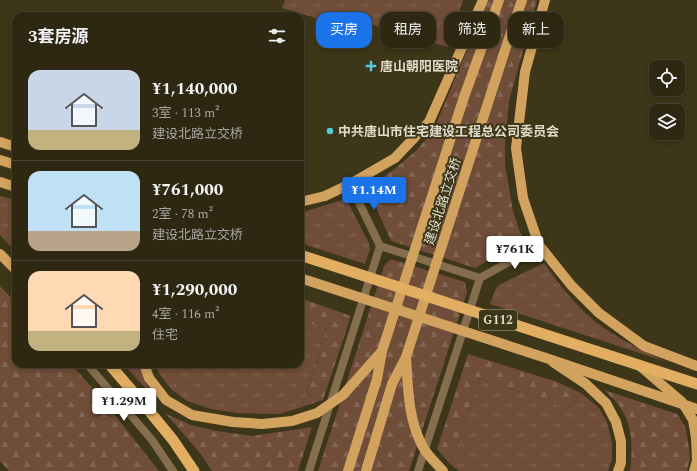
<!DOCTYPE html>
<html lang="zh">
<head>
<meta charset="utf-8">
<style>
	body { margin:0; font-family:Spectral,"Noto Sans SC",serif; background:#3a3421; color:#f1f3f6; height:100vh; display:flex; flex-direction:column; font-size:15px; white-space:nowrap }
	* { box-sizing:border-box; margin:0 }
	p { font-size:13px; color:#a7a6a0 }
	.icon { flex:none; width:22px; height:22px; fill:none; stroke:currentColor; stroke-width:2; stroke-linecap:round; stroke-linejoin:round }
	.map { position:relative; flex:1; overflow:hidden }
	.sheet { position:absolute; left:12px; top:12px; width:292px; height:356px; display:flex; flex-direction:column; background:#2e2813; border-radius:12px; box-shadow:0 2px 6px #0003,0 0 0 1px #494433 }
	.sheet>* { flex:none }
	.top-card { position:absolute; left:316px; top:12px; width:321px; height:36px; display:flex; gap:8px }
	.buttons { position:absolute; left:649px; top:60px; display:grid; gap:8px }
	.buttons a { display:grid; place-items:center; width:36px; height:36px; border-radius:8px; background:#2e2813; box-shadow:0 2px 6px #0003,0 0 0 1px #494433; font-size:20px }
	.price { position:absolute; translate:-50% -34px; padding:0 9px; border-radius:4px; background:#fff; color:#222; font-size:13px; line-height:26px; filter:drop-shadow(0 1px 2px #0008) }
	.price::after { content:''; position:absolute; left:50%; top:24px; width:12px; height:9px; margin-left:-6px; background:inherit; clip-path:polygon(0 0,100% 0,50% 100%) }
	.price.on { background:#1a73e8; color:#fff }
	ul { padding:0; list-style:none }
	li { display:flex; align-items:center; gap:12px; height:100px; padding:0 16px }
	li+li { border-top:1px solid #494433 }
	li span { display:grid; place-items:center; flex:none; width:112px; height:80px; border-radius:12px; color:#555 }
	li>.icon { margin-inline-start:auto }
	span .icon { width:48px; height:48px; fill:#fffc; stroke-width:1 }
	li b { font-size:17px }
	h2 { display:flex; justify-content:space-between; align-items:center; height:48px; padding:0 16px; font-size:17px }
	.chip { padding:0 14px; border-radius:12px; background:#2e2813; box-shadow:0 2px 6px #0003,0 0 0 1px #494433; font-size:14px; line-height:36px }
	.chip.on { background:#1a73e8; color:#fff }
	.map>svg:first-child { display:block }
	.grass { fill:url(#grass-tufts) }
	.forest { fill:url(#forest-firs) }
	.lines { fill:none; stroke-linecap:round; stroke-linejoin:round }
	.minor { stroke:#856e4e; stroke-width:8 }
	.primary { stroke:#d2a35f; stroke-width:10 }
	.trunk { stroke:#e2ae62; stroke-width:11 }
	.primary-bridge { stroke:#d2a35f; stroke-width:10 }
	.trunk-bridge { stroke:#e2ae62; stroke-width:11 }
	.poi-dot { fill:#53cbdb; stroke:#3d3619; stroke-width:1.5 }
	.labels { text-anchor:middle; stroke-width:4; stroke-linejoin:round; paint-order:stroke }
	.shield { fill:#3d3619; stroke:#afaa96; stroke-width:1 }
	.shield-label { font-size:12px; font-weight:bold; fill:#e0dccc }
	.poi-label { font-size:13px; font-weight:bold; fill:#e0dccc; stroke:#3d3619; text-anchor:start }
	.street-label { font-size:13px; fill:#e0dccc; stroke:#3d3619 }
</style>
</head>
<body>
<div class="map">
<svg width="697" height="471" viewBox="0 0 697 471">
	<defs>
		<pattern id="grass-tufts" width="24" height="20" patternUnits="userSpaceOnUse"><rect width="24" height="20" fill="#6f4d38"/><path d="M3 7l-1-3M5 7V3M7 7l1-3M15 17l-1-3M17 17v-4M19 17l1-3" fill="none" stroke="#836654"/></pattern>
		<pattern id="forest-firs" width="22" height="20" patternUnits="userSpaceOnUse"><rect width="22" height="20" fill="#6f4d38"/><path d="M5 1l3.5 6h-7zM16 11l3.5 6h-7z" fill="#836654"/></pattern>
	</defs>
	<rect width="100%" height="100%" fill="#3d3619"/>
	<g class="grass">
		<polygon points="285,0 463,0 448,47 363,22 360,31 282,8"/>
		<polygon points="0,196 16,200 16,252 0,235"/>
		<polygon points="346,199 369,243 370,249 365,264 300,243 300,212 310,210"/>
		<path d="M544,263C561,287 579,311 604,328C624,342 646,352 667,362L490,304L495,290L499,285Z"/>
		<polygon points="300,320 327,329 302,407 279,414 238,413 211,409 187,401 171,389 159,373 156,364 300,364"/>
		<polygon points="480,379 570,408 581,393 599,408 607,422 612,443 612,459 608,471 459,471 450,464"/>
	</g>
	<g class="forest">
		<polygon points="488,0 537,0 509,101 505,144 505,165 513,211 523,241 475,268 391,241 367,187 391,172 417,150 434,129"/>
		<polygon points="391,259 465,282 467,292 409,471 318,471 384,266"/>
		<polygon points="0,286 16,303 16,364 71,364 102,399 159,471 9,471 0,461"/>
		<polygon points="300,298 351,316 323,400 302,407 327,329 300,320"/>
		<polygon points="468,354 557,382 581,393 570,408 480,379 450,464 437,449"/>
		<polygon points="123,364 138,364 152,395"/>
		<path d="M604,390L677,414L685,426L688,440L690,459L687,471H630C633,447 633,423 617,403C613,398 608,394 604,390Z"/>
		<polygon points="166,414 191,425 216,431 253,436 312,427 298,471 212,471 200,453"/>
	</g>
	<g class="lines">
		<g class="minor">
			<polyline points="350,184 380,246"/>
			<polyline points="480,278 539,245"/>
			<polyline points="87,364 152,440 173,471"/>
			<polyline points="309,471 380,246 480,278 418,471"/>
		</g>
		<g class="primary">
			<polyline points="545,0 525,72 516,148 523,198 539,245 571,285 599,313 644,346 697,366"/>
			<polyline points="0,142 16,147"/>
			<polyline points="0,160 16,165"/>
			<polyline points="0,182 16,187"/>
			<polyline points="300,202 325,196 350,184 395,158 429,122 483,0"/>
			<polyline points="0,254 16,270"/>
			<polyline points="553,362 586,384 606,403 616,422 621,441 621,463 618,471"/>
			<polyline points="144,364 149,378"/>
			<polyline points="640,366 682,402 693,420 696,438 697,461 694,471"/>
			<polyline points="348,471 377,379 382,351"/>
			<polyline points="366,471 392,384 406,357"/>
		</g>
		<polyline class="trunk" points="109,364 141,401 173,440 194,471"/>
		<g class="primary-bridge">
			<polyline points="300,278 546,358 697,409"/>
			<polyline points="149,378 166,400 192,415 233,422 262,424 292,421 317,413 343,395 382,351 464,97 499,0"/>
			<path d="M443,471C437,464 427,455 423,447C408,420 408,388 406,357L506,47L522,0"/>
		</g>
		<polyline class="trunk-bridge" points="300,255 697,384"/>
	</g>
	<g class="poi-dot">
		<path d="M369 60h4v4h4v4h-4v4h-4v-4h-4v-4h4z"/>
		<circle cx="330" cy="131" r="4"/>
	</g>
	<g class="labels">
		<rect class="shield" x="479" y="310" width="38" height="20" rx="3"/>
		<g class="shield-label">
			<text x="498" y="324">G112</text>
		</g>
		<g class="poi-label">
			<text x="380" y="71">唐山朝阳医院</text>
			<text x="338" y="136">中共唐山市住宅建设工程总公司委员会</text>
		</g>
		<g class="street-label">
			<text transform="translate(442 201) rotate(-72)" y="5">建设北路立交桥</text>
		</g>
	</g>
</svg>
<div class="buttons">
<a><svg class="icon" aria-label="locate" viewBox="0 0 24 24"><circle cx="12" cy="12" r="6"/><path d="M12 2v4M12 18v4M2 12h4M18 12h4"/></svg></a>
<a><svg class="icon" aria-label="layers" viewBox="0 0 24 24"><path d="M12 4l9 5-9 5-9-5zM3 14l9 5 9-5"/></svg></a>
</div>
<b class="price on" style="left:374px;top:211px">¥1.14M</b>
<b class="price" style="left:515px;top:270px">¥761K</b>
<b class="price" style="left:124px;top:422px">¥1.29M</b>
<div class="top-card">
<a class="chip on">买房</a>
<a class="chip">租房</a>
<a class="chip">筛选</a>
<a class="chip">新上</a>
</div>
<section class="sheet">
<h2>3套房源<svg class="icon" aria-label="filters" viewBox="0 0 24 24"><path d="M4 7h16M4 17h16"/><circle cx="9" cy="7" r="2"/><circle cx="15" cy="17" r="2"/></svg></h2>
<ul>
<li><span style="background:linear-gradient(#c9d6e8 75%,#c2b280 0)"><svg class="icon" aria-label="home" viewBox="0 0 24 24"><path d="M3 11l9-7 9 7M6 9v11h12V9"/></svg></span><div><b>¥1,140,000</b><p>3室 · 113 m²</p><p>建设北路立交桥</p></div></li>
<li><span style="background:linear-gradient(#bfe0f5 75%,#b9a48a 0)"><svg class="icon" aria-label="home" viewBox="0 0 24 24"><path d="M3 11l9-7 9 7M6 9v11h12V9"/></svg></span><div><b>¥761,000</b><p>2室 · 78 m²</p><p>建设北路立交桥</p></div></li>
<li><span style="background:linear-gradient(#ffd9b3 75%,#c2b280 0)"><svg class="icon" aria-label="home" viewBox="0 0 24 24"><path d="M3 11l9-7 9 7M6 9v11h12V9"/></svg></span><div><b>¥1,290,000</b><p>4室 · 116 m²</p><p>住宅</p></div></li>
</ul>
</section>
</div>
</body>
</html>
